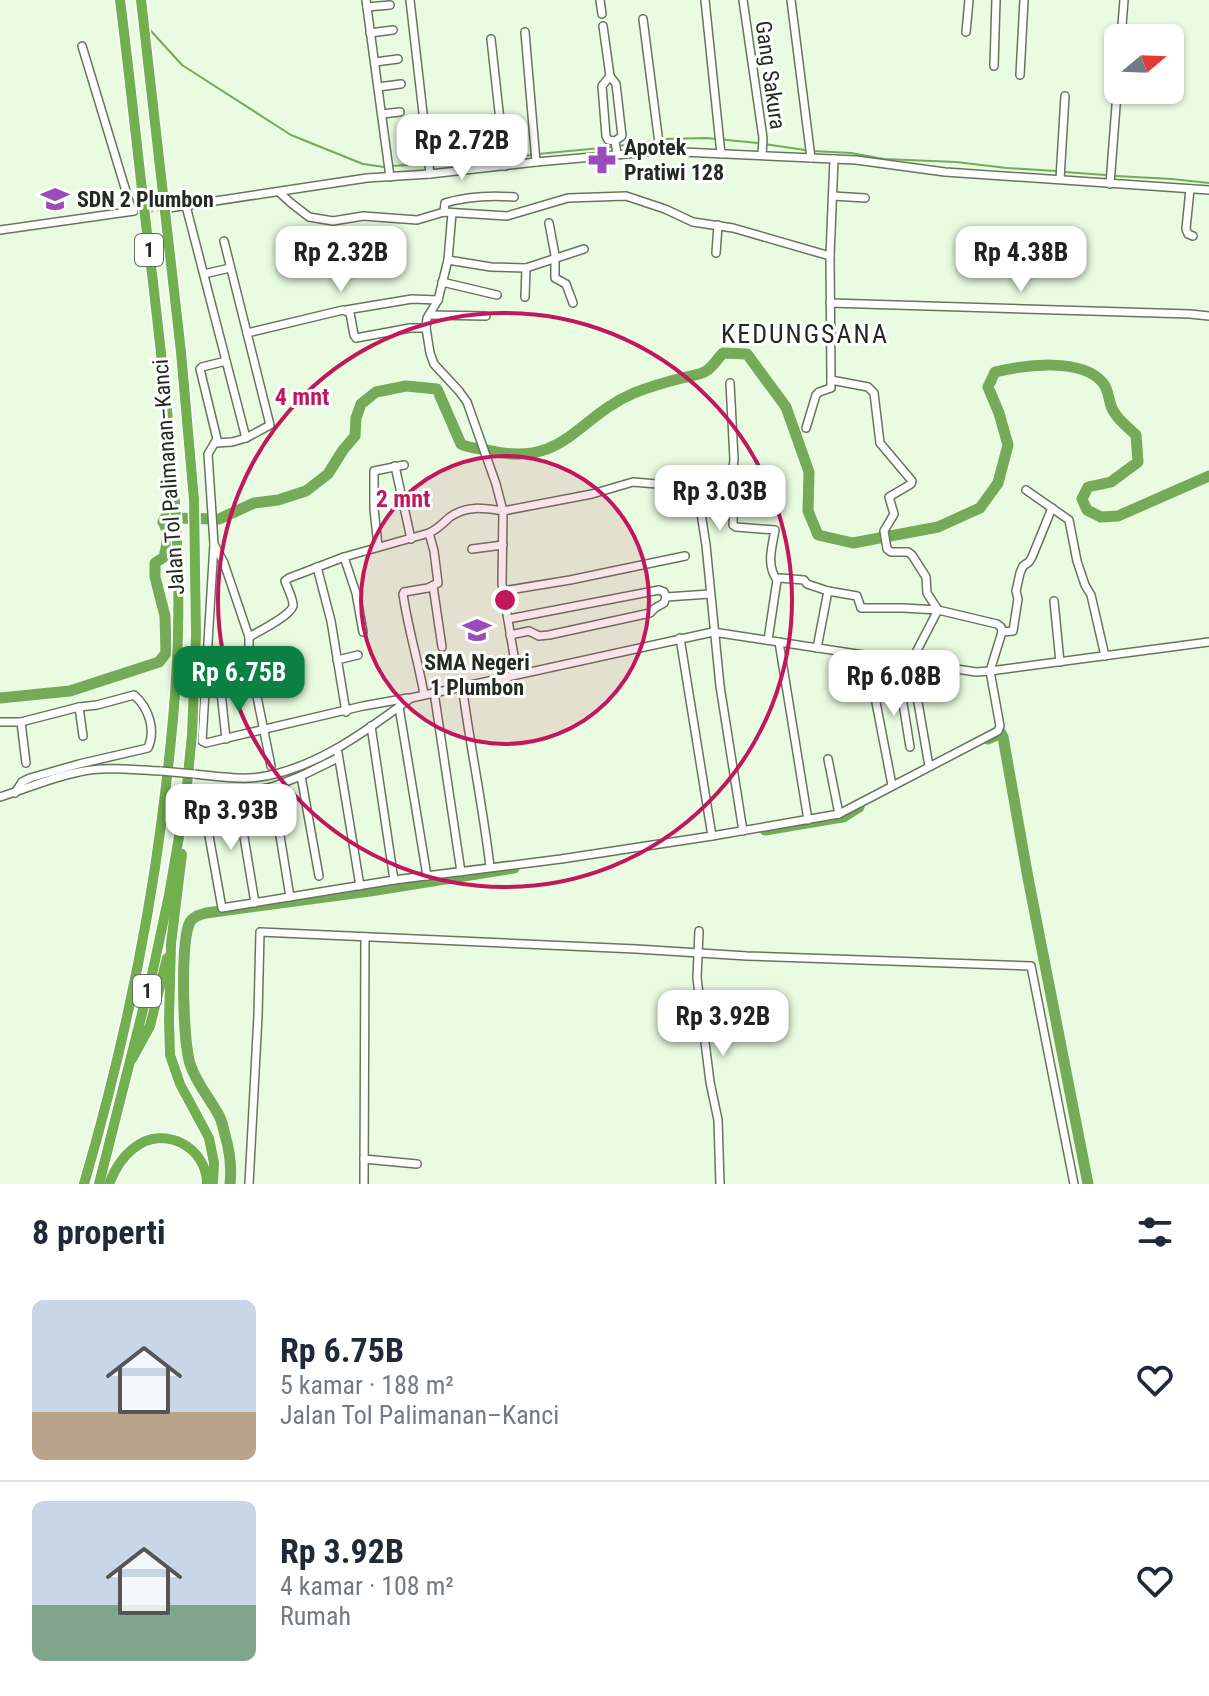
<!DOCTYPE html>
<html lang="id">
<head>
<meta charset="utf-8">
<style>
	body { margin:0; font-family:"Roboto Condensed",sans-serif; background:#f2f2f3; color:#1f2937; height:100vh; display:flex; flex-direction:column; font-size:30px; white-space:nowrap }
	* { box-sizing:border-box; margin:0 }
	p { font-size:26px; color:#747a83 }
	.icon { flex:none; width:44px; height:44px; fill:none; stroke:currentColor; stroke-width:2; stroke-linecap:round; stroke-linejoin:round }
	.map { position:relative; height:1184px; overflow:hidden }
	.side { display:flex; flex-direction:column; background:#fff; flex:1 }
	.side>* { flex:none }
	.needle { width:52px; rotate:71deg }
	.tools { position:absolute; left:1104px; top:24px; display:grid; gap:16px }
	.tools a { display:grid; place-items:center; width:80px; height:80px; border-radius:12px; background:#fff; box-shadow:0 2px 6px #0004; font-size:40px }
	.price { position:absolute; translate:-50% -68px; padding:0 18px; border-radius:16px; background:#fff; color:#222; font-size:26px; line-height:52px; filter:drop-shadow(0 2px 4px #0008) }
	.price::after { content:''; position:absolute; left:50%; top:48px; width:24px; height:18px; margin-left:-12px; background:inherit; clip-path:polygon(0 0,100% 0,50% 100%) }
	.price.active { background:#0b8043; color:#fff }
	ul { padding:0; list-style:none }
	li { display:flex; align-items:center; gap:24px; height:200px; padding:0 32px }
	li+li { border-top:2px solid #e0e1e3 }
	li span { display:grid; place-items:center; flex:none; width:224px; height:160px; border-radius:12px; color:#555 }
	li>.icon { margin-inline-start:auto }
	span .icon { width:96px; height:96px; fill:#fffc; stroke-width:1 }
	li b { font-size:34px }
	h2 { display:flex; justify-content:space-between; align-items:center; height:96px; padding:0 32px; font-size:34px }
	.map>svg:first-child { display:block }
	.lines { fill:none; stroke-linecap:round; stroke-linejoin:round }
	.stream { stroke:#74aa58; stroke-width:2 }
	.river { stroke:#74aa58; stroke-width:11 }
	.minor-tunnel { stroke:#c1d2ba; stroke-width:7; stroke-dasharray:7 3.5; stroke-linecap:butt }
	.minor-casing { stroke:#66765e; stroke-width:10 }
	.highway-casing { stroke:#fff; stroke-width:13 }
	.minor { stroke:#fff; stroke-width:7 }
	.highway { stroke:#71af4f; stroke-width:10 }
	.minor-bridge-casing { stroke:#66765e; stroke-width:10; stroke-linecap:butt }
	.minor-bridge { stroke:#fff; stroke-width:7 }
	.ring { fill:none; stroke:#c2185b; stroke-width:4 }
	.labels { text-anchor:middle; stroke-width:6; stroke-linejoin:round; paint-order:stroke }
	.shield { fill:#fff; stroke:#656a63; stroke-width:2 }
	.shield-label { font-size:20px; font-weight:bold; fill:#232a20 }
	.street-label { font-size:22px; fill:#232a20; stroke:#fff }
	.poi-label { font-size:22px; font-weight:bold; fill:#232a20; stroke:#fff; text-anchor:start }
	.quarter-label { font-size:26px; letter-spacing:2px; fill:#232a20; stroke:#fff }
	.centre { fill:#c2185b; stroke:#fff; stroke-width:4 }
	.ring-label { font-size:24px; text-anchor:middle; font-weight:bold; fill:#c2185b; stroke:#fff; stroke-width:6; stroke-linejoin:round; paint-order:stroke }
</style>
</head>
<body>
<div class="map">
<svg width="1209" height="1184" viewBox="0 0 1209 1184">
	<rect width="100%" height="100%" fill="#e9fce1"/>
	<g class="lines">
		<g class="stream">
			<polyline points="151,31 182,65 291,135 363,164 384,167"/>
			<polyline points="664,139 706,138 758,143"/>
			<polyline points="764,144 805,150"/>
			<polyline points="618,146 654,141"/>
			<polyline points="812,151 851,153 884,159 956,162 1007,168 1056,171"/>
			<polyline points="538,154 611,147"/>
			<polyline points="506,157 532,155"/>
			<polyline points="431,163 500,158"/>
			<polyline points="391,166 424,164"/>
			<polyline points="1065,172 1105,175"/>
			<polyline points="1116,176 1172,179 1209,183"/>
		</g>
		<g class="river">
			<path d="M0,698L70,691L159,662L166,653L165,616L155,577V563L164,557C167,546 169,531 163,522L165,518L219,519L254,503L278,500L306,491L328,474L343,450L355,436L356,418L361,404L376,392L406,386L437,389L461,444C470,449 481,448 491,451C565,467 577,417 634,393C649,387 666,382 682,378C689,376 700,375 706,371C712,368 718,358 723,353L747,354L786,407L809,472L808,511L818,535L853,543L938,527L980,508L998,483L1008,445L999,413L988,387L995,372C1024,365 1082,357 1103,383C1110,391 1108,404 1114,412C1119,421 1129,428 1136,435L1138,462L1111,482L1088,487L1082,499L1087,510L1101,517L1118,516L1209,476"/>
			<polyline points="988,739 1001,733 1003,737 1028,878 1088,1184"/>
			<polyline points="765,830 836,818 843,817 859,807"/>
			<path d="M230,1184C232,1166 230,1152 225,1135C223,1127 222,1119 217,1112C207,1095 196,1082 190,1064C183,1041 180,942 190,922C194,916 199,915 206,913L370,891L514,868"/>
		</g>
		<polyline class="minor-tunnel" points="136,211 167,208"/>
		<defs>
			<g id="minor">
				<polyline points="366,0 390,177"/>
				<polyline points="410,0 430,174"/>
				<polyline points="600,0 602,14"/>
				<polyline points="705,0 721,154"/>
				<polyline points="743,0 763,138 762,155"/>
				<polyline points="791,0 811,158"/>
				<polyline points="367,7 390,5"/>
				<polyline points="643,19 660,151"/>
				<polyline points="603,26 610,76 602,86 606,136 608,140 615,141"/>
				<polyline points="525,32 536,162"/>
				<polyline points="966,32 969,0"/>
				<polyline points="370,33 393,30"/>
				<polyline points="1121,38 1124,0"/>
				<polyline points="491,39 505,166"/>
				<polyline points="82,46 132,211"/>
				<polyline points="375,62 398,59"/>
				<polyline points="994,66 996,0"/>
				<polyline points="1020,75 1024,0"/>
				<polyline points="610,76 616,84 622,136 615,141 617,154"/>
				<polyline points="378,87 401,84"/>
				<polyline points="382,114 400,112"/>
				<polyline points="1060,179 1065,96"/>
				<polyline points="1110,184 1118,80"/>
				<polyline points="1190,189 1186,229 1188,234 1193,236"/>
				<polyline points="280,193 291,203 309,217 333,221 363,216 417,220 444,212 507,216 568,198 626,196 665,209 693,222 733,228 830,256"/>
				<polyline points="833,196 865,198"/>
				<polyline points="186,206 246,438 232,442 216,443"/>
				<polyline points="169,208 367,178 430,174 536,162 660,151 856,160 945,172 1209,190"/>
				<path d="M444,212L445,203C468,196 490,195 514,197"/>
				<path d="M452,213L448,260L438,300L427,318L426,328L430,353L434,364L459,391L467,402L496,484L503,511L592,494L633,482L657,484L678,491L731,478L734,485L733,525L736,527L775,530C772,547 766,565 777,580L768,640"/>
				<polyline points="549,223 555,255 555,278 566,284 573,303"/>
				<polyline points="0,230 134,211"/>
				<polyline points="224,241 270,425 246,438"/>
				<polyline points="716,253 718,225"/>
				<polyline points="448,260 491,267 526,268 584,249"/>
				<polyline points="204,274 230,268"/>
				<polyline points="442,282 497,295"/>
				<polyline points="525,297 526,268"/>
				<polyline points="830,303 1190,314 1209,316"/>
				<polyline points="346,310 412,299 438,300"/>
				<polyline points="429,315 486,316"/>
				<polyline points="247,333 343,310 350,313 354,335 356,338 410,328 426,328"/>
				<polyline points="226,361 202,367 200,369 217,439 208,454 214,544 202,741 206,743 363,706 408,698"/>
				<polyline points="730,383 734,459 732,479"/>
				<polyline points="806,428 816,395 819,392 831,388 831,380"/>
				<polyline points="395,466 411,539"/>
				<polyline points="697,487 706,545 720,686 743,831"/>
				<polyline points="1026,490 1069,520 1077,561 1085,585 1091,595 1105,656"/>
				<polyline points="214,544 224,563 249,637 249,657 271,766"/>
				<polyline points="378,546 374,509 374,471 404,465"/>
				<polyline points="472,549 503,545"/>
				<polyline points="344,557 356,593 363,632"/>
				<polyline points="317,567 331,621 346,712"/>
				<polyline points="777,580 780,578 804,580 807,584 828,591 857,596 861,608 903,608 938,610 927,593 926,577 912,555 908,552 891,552 887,549 884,531 894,514 889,497 911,484 912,481 880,443 874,393 868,387 831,380 830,256 834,159"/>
				<polyline points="433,586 442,647"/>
				<polyline points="503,591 570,580 685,556"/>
				<polyline points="1054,601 1060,662"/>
				<polyline points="508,619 659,590 664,592 666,597"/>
				<polyline points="1002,632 1013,631 1018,599 1016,591 1020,573 1023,566 1029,562 1032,557 1052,508"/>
				<polyline points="510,635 529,631 539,636 549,635 650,613 655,608 664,603 666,597 710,594"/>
				<path d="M249,637C258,632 290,616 293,606C294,600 287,587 285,581L289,578L344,557L429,533C438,529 443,523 450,517C467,505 484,508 503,511L502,584L517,674"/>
				<polyline points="680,638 712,836 839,814 998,731 1000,726 990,671 1002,632 1001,627 997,624 938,610 911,662 929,766"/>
				<polyline points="779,642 808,820"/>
				<polyline points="817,648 828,591"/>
				<polyline points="207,654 249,657"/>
				<polyline points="867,656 892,785"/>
				<polyline points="337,660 358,655"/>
				<polyline points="896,660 910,747"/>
				<path d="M462,685C470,746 483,806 490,867"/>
				<polyline points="221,692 226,739"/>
				<polyline points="434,692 461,872"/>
				<path d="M424,694C418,660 408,629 403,594L404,592L428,588L438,583L434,551L429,533"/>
				<polyline points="399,707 427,876"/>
				<polyline points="0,722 21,722 79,707 83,736"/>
				<polyline points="21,722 26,763"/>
				<polyline points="371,726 394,880"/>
				<polyline points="338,753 360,886"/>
				<polyline points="338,758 301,776 272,787 205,800 204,808 222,908 394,880 561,859 712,836"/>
				<polyline points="828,759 839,814"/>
				<path d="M194,774C213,776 232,779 250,778C309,774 365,732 411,698L713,632L976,672L990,671L1209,642"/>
				<polyline points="301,776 319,876"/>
				<polyline points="272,787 290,897"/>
				<path d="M15,793L22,782L30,778L79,764L148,748C156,730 149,708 134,695L97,705L79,707"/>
				<polyline points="237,795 255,903"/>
				<path d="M0,797C26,789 52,777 79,772C105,766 134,770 161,771"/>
				<polyline points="699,931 697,978 710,1082 718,1120 720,1184"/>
				<polyline points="364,1159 417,1164"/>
				<polyline points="249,1184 258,1016 260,932 636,949 747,956 1031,966 1074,1184"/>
				<polyline points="364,1184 365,937"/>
			</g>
			<g id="highway">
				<polyline points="182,854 171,944 169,1020 170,1055 180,1084 209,1138 214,1163 213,1184"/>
				<polyline points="132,1059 150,1026 167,958"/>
				<path d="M84,1184C119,1064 146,942 162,818C170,756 177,694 178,632C181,515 166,398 153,282C141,188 132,94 120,0"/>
				<polyline points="99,1184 153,970 169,895 186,796 192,734 196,635 194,500 181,352 141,0"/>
				<path d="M109,1184C114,1171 122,1157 134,1148C164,1124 207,1147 207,1184"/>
			</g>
		</defs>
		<use href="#minor" class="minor-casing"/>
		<use href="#highway" class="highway-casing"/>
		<use href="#minor" class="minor"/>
		<use href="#highway" class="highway"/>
		<defs>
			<polyline id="minor-bridge" points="161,771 194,774"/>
		</defs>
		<use href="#minor-bridge" class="minor-bridge-casing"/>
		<use href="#minor-bridge" class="minor-bridge"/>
	</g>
	<circle cx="505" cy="600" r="144" fill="#c2185b" fill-opacity=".12"/>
	<g class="ring">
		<circle cx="505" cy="600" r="144"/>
		<circle cx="505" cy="600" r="287"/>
	</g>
	<defs>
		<symbol id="pharmacy-bare" viewBox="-9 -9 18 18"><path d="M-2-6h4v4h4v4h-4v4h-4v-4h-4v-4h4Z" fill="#9c4bbb" stroke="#fff" stroke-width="2.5" paint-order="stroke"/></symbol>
		<symbol id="school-bare" viewBox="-9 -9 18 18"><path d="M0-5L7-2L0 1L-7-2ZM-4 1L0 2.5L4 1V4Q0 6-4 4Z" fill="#9c4bbb" stroke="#fff" stroke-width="2.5" paint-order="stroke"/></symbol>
	</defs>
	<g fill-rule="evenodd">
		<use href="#pharmacy-bare" x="582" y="140" width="40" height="40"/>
		<use href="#school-bare" x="35" y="179" width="40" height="40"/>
		<use href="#school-bare" x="457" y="610" width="40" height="40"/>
	</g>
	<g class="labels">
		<g class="shield">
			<rect x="135" y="234" width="28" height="32" rx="6"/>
			<rect x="133" y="975" width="28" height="32" rx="6"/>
		</g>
		<g class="shield-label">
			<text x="149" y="257">1</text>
			<text x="147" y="998">1</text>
		</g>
		<g class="street-label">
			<text transform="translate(771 75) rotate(82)" y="8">Gang Sakura</text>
			<text transform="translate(168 477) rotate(-94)" y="8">Jalan Tol Palimanan–Kanci</text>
		</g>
		<g class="poi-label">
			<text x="624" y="155">Apotek<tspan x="624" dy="25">Pratiwi 128</tspan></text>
			<text x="77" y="207">SDN 2 Plumbon</text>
			<text x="477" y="670" text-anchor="middle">SMA Negeri<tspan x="477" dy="25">1 Plumbon</tspan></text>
		</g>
		<g class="quarter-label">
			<text x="805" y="343">KEDUNGSANA</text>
		</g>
	</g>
	<circle cx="505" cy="600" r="12" class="centre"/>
	<g class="ring-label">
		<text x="302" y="405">4 mnt</text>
		<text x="403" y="507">2 mnt</text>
	</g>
</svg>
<div class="tools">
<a><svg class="needle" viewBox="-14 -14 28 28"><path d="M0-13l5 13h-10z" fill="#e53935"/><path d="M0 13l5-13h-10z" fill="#747a83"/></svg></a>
</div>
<b class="price" style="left:462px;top:182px">Rp 2.72B</b>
<b class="price" style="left:341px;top:294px">Rp 2.32B</b>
<b class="price" style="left:1021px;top:294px">Rp 4.38B</b>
<b class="price" style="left:720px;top:533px">Rp 3.03B</b>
<b class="price active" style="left:239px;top:714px">Rp 6.75B</b>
<b class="price" style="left:894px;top:718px">Rp 6.08B</b>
<b class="price" style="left:231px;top:852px">Rp 3.93B</b>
<b class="price" style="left:723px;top:1058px">Rp 3.92B</b>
</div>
<section class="side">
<h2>8 properti<svg class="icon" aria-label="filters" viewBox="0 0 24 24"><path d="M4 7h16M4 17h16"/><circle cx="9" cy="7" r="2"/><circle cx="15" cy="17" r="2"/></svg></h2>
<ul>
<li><span style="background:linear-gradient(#c9d6e8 70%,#b9a48a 0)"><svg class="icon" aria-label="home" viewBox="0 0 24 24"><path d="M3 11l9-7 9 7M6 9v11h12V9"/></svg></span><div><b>Rp 6.75B</b><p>5 kamar · 188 m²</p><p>Jalan Tol Palimanan–Kanci</p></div><svg class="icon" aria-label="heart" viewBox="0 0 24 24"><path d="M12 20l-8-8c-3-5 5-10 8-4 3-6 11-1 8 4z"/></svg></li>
<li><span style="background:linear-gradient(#c9d6e8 65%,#7fa58c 0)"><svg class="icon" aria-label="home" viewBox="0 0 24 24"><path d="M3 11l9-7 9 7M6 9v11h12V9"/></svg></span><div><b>Rp 3.92B</b><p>4 kamar · 108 m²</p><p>Rumah</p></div><svg class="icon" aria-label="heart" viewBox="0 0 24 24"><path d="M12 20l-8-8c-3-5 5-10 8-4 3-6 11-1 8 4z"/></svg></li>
</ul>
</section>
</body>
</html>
